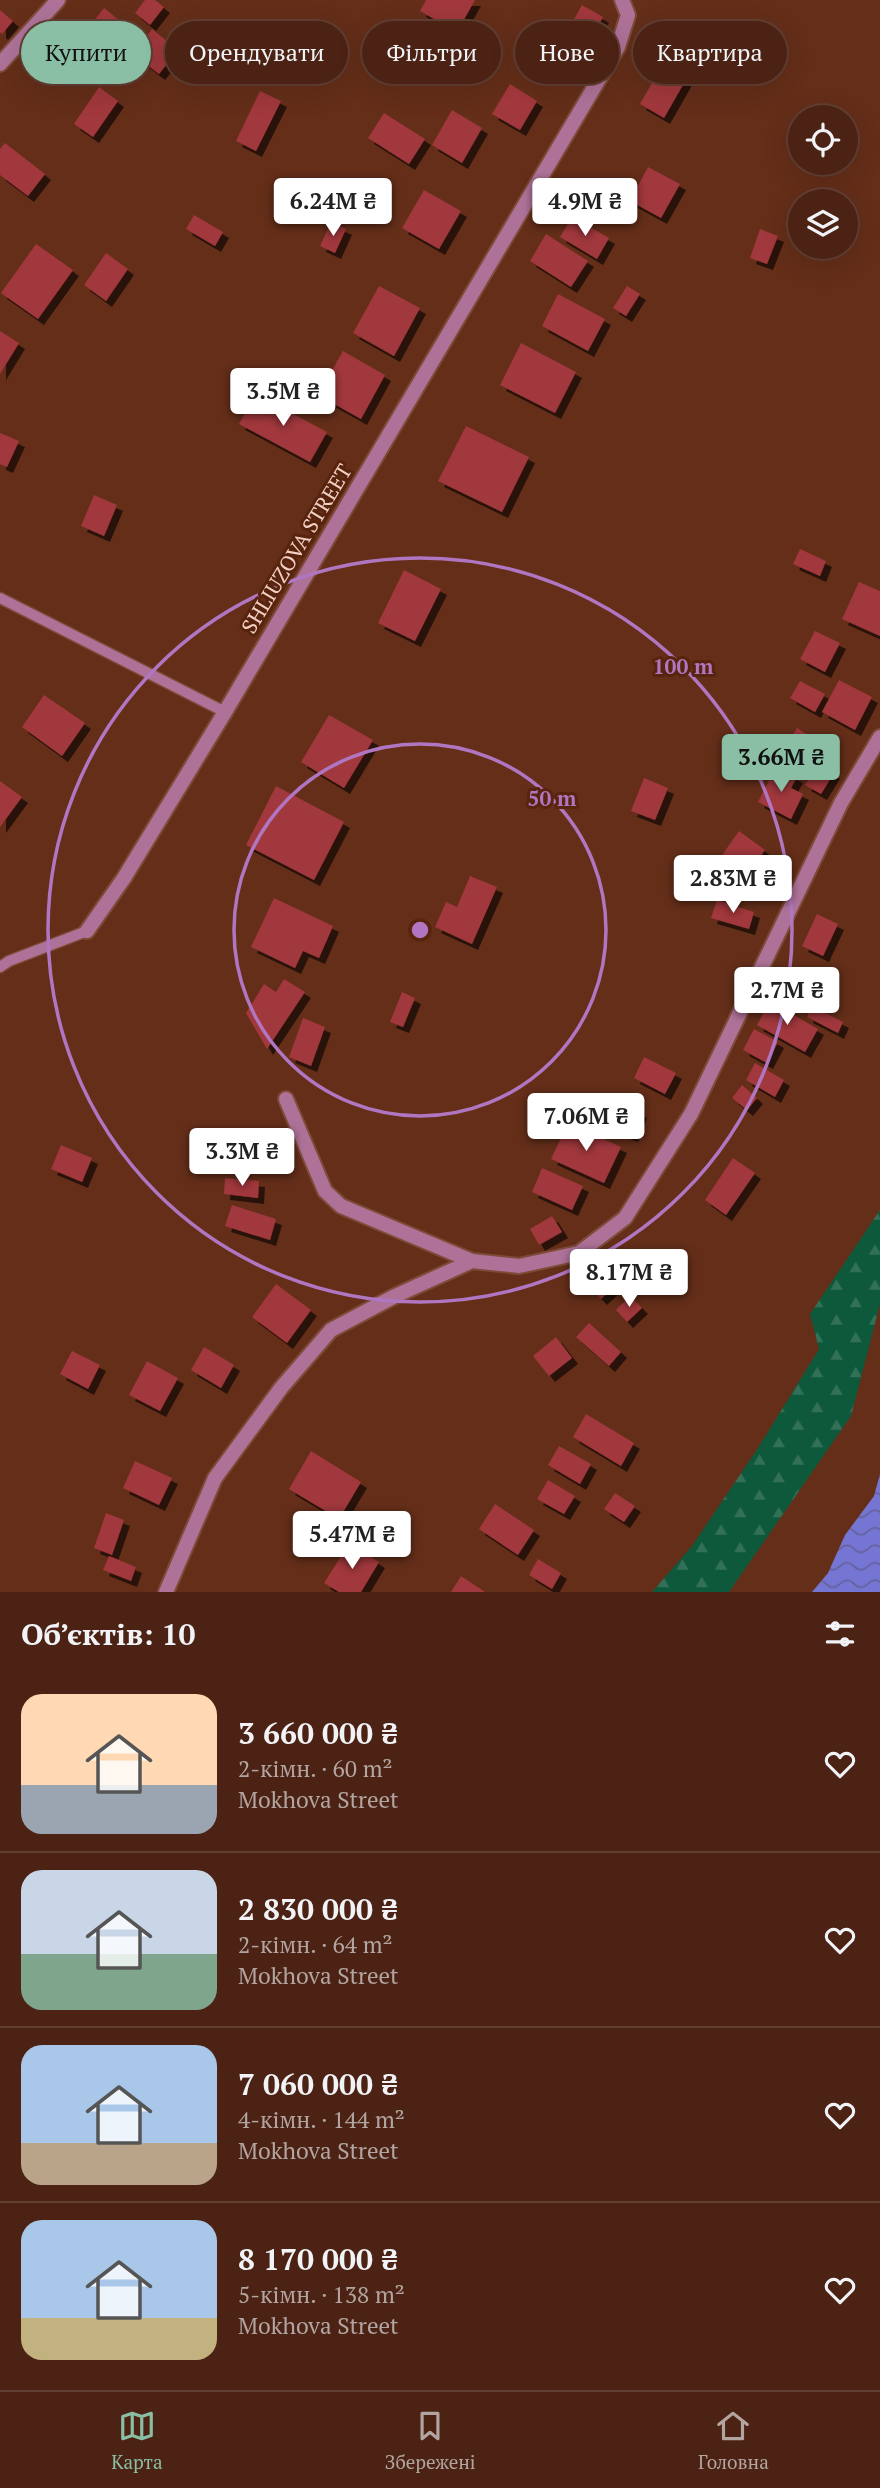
<!DOCTYPE html>
<html lang="uk">
<head>
<meta charset="utf-8">
<style>
	body { margin:0; font-family:"PT Serif",serif; background:#522a1c; color:#f1f3f6; height:100vh; display:flex; flex-direction:column; font-size:26px; white-space:nowrap }
	* { box-sizing:border-box; margin:0 }
	p { font-size:23px; color:#b2a4a0 }
	.icon { flex:none; width:38px; height:38px; fill:none; stroke:currentColor; stroke-width:2; stroke-linecap:round; stroke-linejoin:round }
	.map { position:relative; height:1592px; overflow:hidden }
	.side { display:flex; flex-direction:column; background:#4b2213; flex:1 }
	.side>* { flex:none }
	.banner { position:absolute; left:21px; top:21px; width:838px; height:63px; display:flex; gap:14px }
	.tools { position:absolute; left:788px; top:105px; display:grid; gap:14px }
	.tools a { display:grid; place-items:center; width:70px; height:70px; border-radius:50%; background:#4b2213; box-shadow:0 7px 28px #0002,0 0 0 2px #623f33; font-size:35px }
	.price { position:absolute; translate:-50% -60px; padding:0 16px; border-radius:7px; background:#fff; color:#222; font-size:23px; line-height:46px; filter:drop-shadow(0 2px 4px #0008) }
	.price::after { content:''; position:absolute; left:50%; top:42px; width:21px; height:16px; margin-left:-10px; background:inherit; clip-path:polygon(0 0,100% 0,50% 100%) }
	.price.selected { background:#8abfa5; color:#111 }
	ul { padding:0; list-style:none }
	li { display:flex; align-items:center; gap:21px; height:175px; padding:0 21px }
	li+li { border-top:2px solid #623f33 }
	li span { display:grid; place-items:center; flex:none; width:196px; height:140px; border-radius:21px; color:#555 }
	li>.icon { margin-inline-start:auto }
	span .icon { width:84px; height:84px; fill:#fffc; stroke-width:1 }
	li b { font-size:30px }
	h2 { display:flex; justify-content:space-between; align-items:center; height:84px; padding:0 21px; font-size:30px }
	.pill { padding:0 24px; border-radius:32px; background:#4b2213; box-shadow:0 7px 28px #0002,0 0 0 2px #623f33; font-size:24px; line-height:63px }
	.pill.selected { background:#8abfa5; color:#111 }
	.dock { display:flex; justify-content:space-around; align-items:center; height:98px; border-top:2px solid #623f33; background:#4b2213; font-size:19px; color:#b2a4a0 }
	.dock a { display:grid; justify-items:center; gap:4px }
	.dock .selected { color:#8abfa5 }
	.map>svg:first-child { display:block }
	.forest { fill:url(#forest-firs) }
	.water { fill:url(#water-waves) }
	.building { fill:#a1373c; filter:url(#shadow) }
	.lines { fill:none; stroke-linecap:round; stroke-linejoin:round }
	.lane-casing { stroke:#7e4b38; stroke-width:13 }
	.street-casing { stroke:#7e4b38; stroke-width:18 }
	.lane { stroke:#ae7298; stroke-width:10 }
	.street { stroke:#ae7298; stroke-width:14 }
	.ring { fill:none; stroke:#b176c1; stroke-width:3.5 }
	.labels { text-anchor:middle; stroke-width:6; stroke-linejoin:round; paint-order:stroke }
	.street-label { font-size:21px; fill:#f2d0c4; stroke:#58240e }
	.centre { fill:#b176c1; stroke:#58240e; stroke-width:3.5 }
	.ring-label { font-size:21px; text-anchor:middle; font-weight:bold; fill:#b176c1; stroke:#58240e; stroke-width:6; stroke-linejoin:round; paint-order:stroke }
</style>
</head>
<body>
<div class="map">
<svg width="880" height="1592" viewBox="0 0 880 1592">
	<defs>
		<pattern id="forest-firs" width="22" height="20" patternUnits="userSpaceOnUse" patternTransform="scale(1.75)"><rect width="22" height="20" fill="#0e593c"/><path d="M5 1l3.5 6h-7zM16 11l3.5 6h-7z" fill="#327057"/></pattern>
		<pattern id="water-waves" width="16" height="10" patternUnits="userSpaceOnUse" patternTransform="scale(1.75)"><rect width="16" height="10" fill="#7575d3"/><path d="M0 5q4-4 8 0t8 0" fill="none" stroke="#66629e"/></pattern>
		<filter id="shadow"><feDropShadow dx="6" dy="6" stdDeviation="0" flood-color="#0009"/></filter>
	</defs>
	<rect width="100%" height="100%" fill="#642e19"/>
	<polygon class="forest" points="880,1210 880,1304 851,1416 729,1592 652,1592 692,1546 758,1448 819,1349 810,1314"/>
	<polygon class="water" points="880,1474 880,1592 812,1592 828,1573 845,1535 874,1496"/>
	<g class="building">
		<polygon points="145,0 155,0 164,7 150,25 135,13"/>
		<polygon points="426,0 475,0 457,32 420,11"/>
		<polygon points="582,5 603,17 584,51 563,39"/>
		<polygon points="104,8 125,25 100,57 79,40"/>
		<polygon points="0,10 13,21 2,34 0,32"/>
		<polygon points="152,29 178,50 159,74 133,54"/>
		<polygon points="668,55 692,69 664,118 640,104"/>
		<polygon points="510,84 537,101 520,130 492,114"/>
		<polygon points="99,87 118,101 93,137 74,124"/>
		<polygon points="260,91 281,101 256,151 236,141"/>
		<polygon points="452,110 482,128 462,163 432,145"/>
		<polygon points="384,113 425,139 409,164 368,138"/>
		<polygon points="5,143 45,174 28,196 0,175 0,149"/>
		<polygon points="648,167 680,184 661,218 630,201"/>
		<polygon points="424,190 461,211 439,249 402,228"/>
		<polygon points="194,215 223,232 215,246 186,229"/>
		<polygon points="572,217 609,238 597,259 560,237"/>
		<polygon points="331,222 346,229 335,253 320,246"/>
		<polygon points="760,229 778,236 767,264 750,258"/>
		<polygon points="546,234 588,261 571,287 530,261"/>
		<polygon points="36,244 73,270 38,319 1,293"/>
		<polygon points="106,253 128,269 106,301 84,285"/>
		<polygon points="379,286 420,308 394,356 353,333"/>
		<polygon points="627,286 640,294 626,316 613,308"/>
		<polygon points="558,294 605,319 588,351 542,326"/>
		<polygon points="0,331 19,343 0,374"/>
		<polygon points="521,343 576,372 555,413 500,385"/>
		<polygon points="343,351 385,375 361,419 318,395"/>
		<polygon points="256,394 327,432 310,462 239,424"/>
		<polygon points="466,426 529,457 502,512 438,481"/>
		<polygon points="0,433 19,441 7,467 0,464"/>
		<polygon points="94,495 117,505 104,536 81,526"/>
		<polygon points="800,549 826,561 820,576 793,564"/>
		<polygon points="404,570 441,589 415,641 378,623"/>
		<polygon points="859,582 880,591 880,636 842,619"/>
		<polygon points="815,631 840,643 825,672 800,659"/>
		<polygon points="839,680 872,697 855,730 822,712"/>
		<polygon points="800,681 825,694 815,712 790,698"/>
		<polygon points="44,695 85,723 62,756 22,727"/>
		<polygon points="329,715 373,740 344,788 301,762"/>
		<polygon points="797,728 821,743 810,761 786,746"/>
		<polygon points="818,764 834,773 821,794 805,785"/>
		<polygon points="776,767 797,777 791,788 803,794 791,819 758,802"/>
		<polygon points="644,778 668,788 655,820 631,811"/>
		<polygon points="0,781 22,797 0,827"/>
		<polygon points="276,786 344,822 314,880 246,845"/>
		<polygon points="739,831 765,850 748,874 722,855"/>
		<polygon points="470,876 497,887 472,944 435,927 446,902 457,907"/>
		<polygon points="274,898 333,926 319,958 303,951 295,968 251,947"/>
		<polygon points="717,900 754,912 749,929 711,918"/>
		<polygon points="817,914 838,924 823,956 802,946"/>
		<polygon points="284,979 305,992 267,1049 246,1013 264,984 276,992"/>
		<polygon points="774,983 797,995 791,1006 769,994"/>
		<polygon points="402,992 415,998 403,1027 390,1022"/>
		<polygon points="770,1001 818,1029 805,1052 757,1025"/>
		<polygon points="812,1006 843,1022 838,1033 807,1017"/>
		<polygon points="303,1018 325,1027 311,1066 289,1057"/>
		<polygon points="754,1029 778,1042 767,1063 743,1050"/>
		<polygon points="644,1057 676,1073 665,1094 634,1078"/>
		<polygon points="755,1063 784,1080 775,1097 746,1080"/>
		<polygon points="742,1085 757,1098 747,1110 732,1098"/>
		<polygon points="612,1100 641,1112 632,1136 602,1125"/>
		<polygon points="568,1123 621,1147 604,1183 551,1159"/>
		<polygon points="61,1145 92,1158 82,1182 51,1169"/>
		<polygon points="733,1158 755,1173 726,1215 705,1200"/>
		<polygon points="542,1168 583,1186 572,1210 532,1192"/>
		<polygon points="225,1178 259,1181 258,1198 224,1194"/>
		<polygon points="232,1205 276,1219 270,1240 225,1226"/>
		<polygon points="552,1216 562,1232 539,1245 530,1229"/>
		<polygon points="609,1256 627,1275 601,1299 583,1280"/>
		<polygon points="276,1284 311,1310 287,1343 252,1317"/>
		<polygon points="630,1296 642,1308 627,1322 616,1310"/>
		<polygon points="589,1323 621,1352 609,1366 576,1337"/>
		<polygon points="556,1337 572,1358 549,1376 533,1356"/>
		<polygon points="204,1347 234,1365 221,1388 191,1370"/>
		<polygon points="72,1351 100,1365 88,1389 60,1374"/>
		<polygon points="147,1361 178,1378 160,1411 129,1395"/>
		<polygon points="586,1414 634,1443 621,1466 573,1437"/>
		<polygon points="559,1446 591,1464 580,1484 548,1465"/>
		<polygon points="311,1451 361,1482 339,1519 289,1489"/>
		<polygon points="135,1461 172,1478 159,1505 123,1488"/>
		<polygon points="548,1480 575,1496 564,1514 537,1499"/>
		<polygon points="615,1493 635,1506 624,1522 604,1509"/>
		<polygon points="495,1504 534,1530 518,1555 479,1529"/>
		<polygon points="106,1513 124,1520 112,1555 94,1548"/>
		<polygon points="349,1544 379,1562 361,1592 339,1592 324,1583"/>
		<polygon points="109,1556 136,1567 131,1581 103,1570"/>
		<polygon points="538,1559 561,1573 552,1589 529,1575"/>
		<polygon points="461,1576 485,1592 451,1592"/>
	</g>
	<g class="lines">
		<defs>
			<g id="lane">
				<polyline points="0,598 225,712"/>
				<polyline points="0,967 9,961 87,931"/>
			</g>
			<g id="street">
				<polyline points="0,64 58,0"/>
				<polyline points="87,931 124,878 225,712 618,47 628,15 622,0"/>
				<polyline points="286,1099 325,1191 341,1206 472,1261"/>
				<polyline points="166,1592 215,1478 281,1388 331,1330 395,1296 472,1261 519,1266 579,1253 625,1218 691,1114 841,803 880,737"/>
			</g>
		</defs>
		<use href="#lane" class="lane-casing"/>
		<use href="#street" class="street-casing"/>
		<use href="#lane" class="lane"/>
		<use href="#street" class="street"/>
	</g>
	<g class="ring">
		<circle cx="420" cy="930" r="186"/>
		<circle cx="420" cy="930" r="372"/>
	</g>
	<g class="labels">
		<g class="street-label">
			<text transform="translate(297 549) rotate(-59)" y="7">SHLIUZOVA STREET</text>
		</g>
	</g>
	<circle cx="420" cy="930" r="10" class="centre"/>
	<g class="ring-label">
		<text x="683" y="674">100 m</text>
		<text x="552" y="806">50 m</text>
	</g>
</svg>
<div class="tools">
<a><svg class="icon" aria-label="locate" viewBox="0 0 24 24"><circle cx="12" cy="12" r="6"/><path d="M12 2v4M12 18v4M2 12h4M18 12h4"/></svg></a>
<a><svg class="icon" aria-label="layers" viewBox="0 0 24 24"><path d="M12 4l9 5-9 5-9-5zM3 14l9 5 9-5"/></svg></a>
</div>
<b class="price" style="left:333px;top:238px">6.24M ₴</b>
<b class="price" style="left:585px;top:238px">4.9M ₴</b>
<b class="price" style="left:283px;top:428px">3.5M ₴</b>
<b class="price selected" style="left:781px;top:794px">3.66M ₴</b>
<b class="price" style="left:733px;top:915px">2.83M ₴</b>
<b class="price" style="left:787px;top:1027px">2.7M ₴</b>
<b class="price" style="left:586px;top:1153px">7.06M ₴</b>
<b class="price" style="left:242px;top:1188px">3.3M ₴</b>
<b class="price" style="left:629px;top:1309px">8.17M ₴</b>
<b class="price" style="left:352px;top:1571px">5.47M ₴</b>
<div class="banner">
<a class="pill selected">Купити</a>
<a class="pill">Орендувати</a>
<a class="pill">Фільтри</a>
<a class="pill">Нове</a>
<a class="pill">Квартира</a>
</div>
</div>
<section class="side">
<h2>Об’єктів: 10<svg class="icon" aria-label="filters" viewBox="0 0 24 24"><path d="M4 7h16M4 17h16"/><circle cx="9" cy="7" r="2"/><circle cx="15" cy="17" r="2"/></svg></h2>
<ul>
<li><span style="background:linear-gradient(#ffd9b3 65%,#9aa5b1 0)"><svg class="icon" aria-label="home" viewBox="0 0 24 24"><path d="M3 11l9-7 9 7M6 9v11h12V9"/></svg></span><div><b>3 660 000 ₴</b><p>2-кімн. · 60 m²</p><p>Mokhova Street</p></div><svg class="icon" aria-label="heart" viewBox="0 0 24 24"><path d="M12 20l-8-8c-3-5 5-10 8-4 3-6 11-1 8 4z"/></svg></li>
<li><span style="background:linear-gradient(#c9d6e8 60%,#7fa58c 0)"><svg class="icon" aria-label="home" viewBox="0 0 24 24"><path d="M3 11l9-7 9 7M6 9v11h12V9"/></svg></span><div><b>2 830 000 ₴</b><p>2-кімн. · 64 m²</p><p>Mokhova Street</p></div><svg class="icon" aria-label="heart" viewBox="0 0 24 24"><path d="M12 20l-8-8c-3-5 5-10 8-4 3-6 11-1 8 4z"/></svg></li>
<li><span style="background:linear-gradient(#a9c7e8 70%,#b9a48a 0)"><svg class="icon" aria-label="home" viewBox="0 0 24 24"><path d="M3 11l9-7 9 7M6 9v11h12V9"/></svg></span><div><b>7 060 000 ₴</b><p>4-кімн. · 144 m²</p><p>Mokhova Street</p></div><svg class="icon" aria-label="heart" viewBox="0 0 24 24"><path d="M12 20l-8-8c-3-5 5-10 8-4 3-6 11-1 8 4z"/></svg></li>
<li><span style="background:linear-gradient(#a9c7e8 70%,#c2b280 0)"><svg class="icon" aria-label="home" viewBox="0 0 24 24"><path d="M3 11l9-7 9 7M6 9v11h12V9"/></svg></span><div><b>8 170 000 ₴</b><p>5-кімн. · 138 m²</p><p>Mokhova Street</p></div><svg class="icon" aria-label="heart" viewBox="0 0 24 24"><path d="M12 20l-8-8c-3-5 5-10 8-4 3-6 11-1 8 4z"/></svg></li>
</ul>
</section>
<nav class="dock">
<a class="selected"><svg class="icon" aria-label="map" viewBox="0 0 24 24"><path d="M3 6l6-2 6 2 6-2v14l-6 2-6-2-6 2zM9 4v14M15 6v14"/></svg>Карта</a>
<a><svg class="icon" aria-label="saved" viewBox="0 0 24 24"><path d="M7 4h10v16l-5-4-5 4z"/></svg>Збережені</a>
<a><svg class="icon" aria-label="home" viewBox="0 0 24 24"><path d="M3 11l9-7 9 7M6 9v11h12V9"/></svg>Головна</a>
</nav>
</body>
</html>
